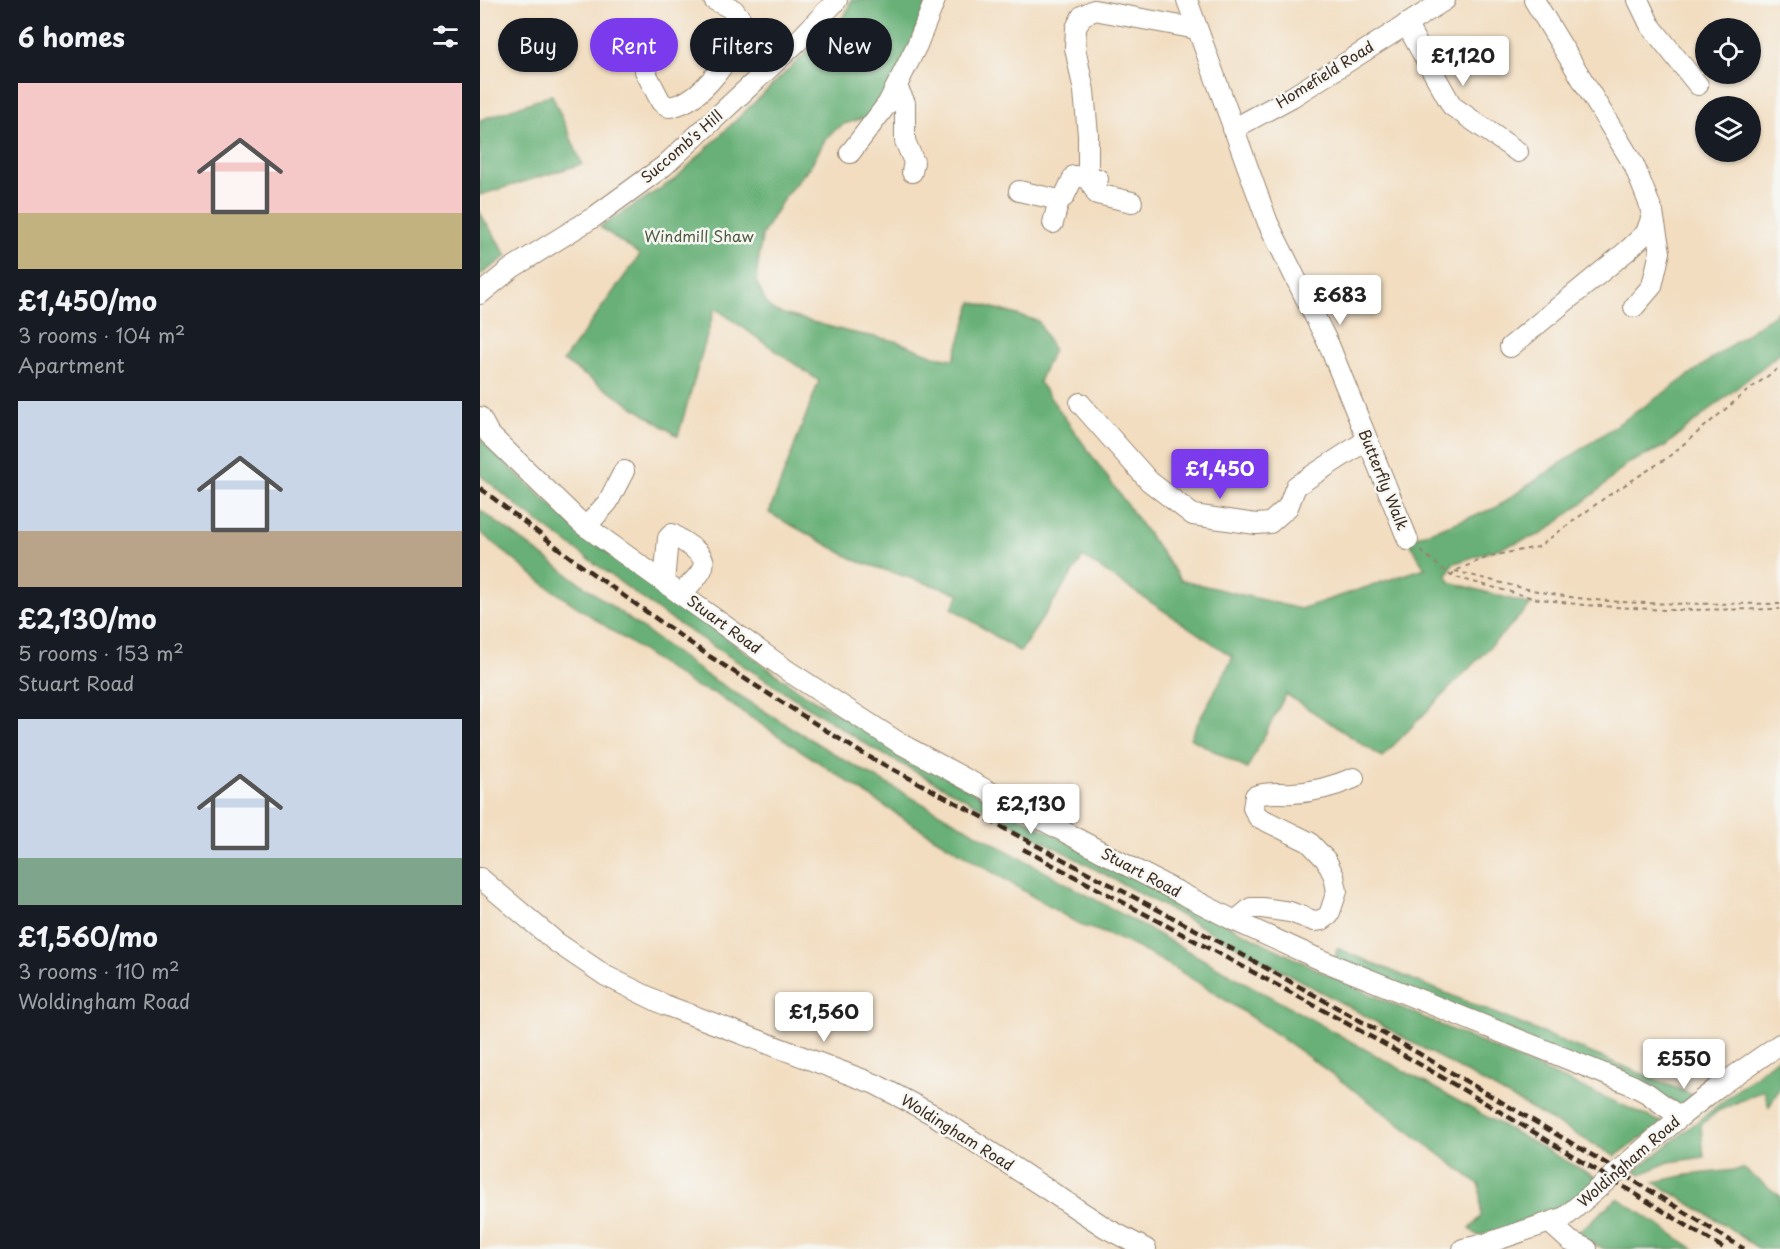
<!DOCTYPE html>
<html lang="en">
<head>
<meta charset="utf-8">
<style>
	body { margin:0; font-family:"Playpen Sans",sans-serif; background:#242831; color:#f1f3f6; height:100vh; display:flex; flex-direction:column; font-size:22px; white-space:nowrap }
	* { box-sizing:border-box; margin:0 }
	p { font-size:20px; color:#9ea1a6 }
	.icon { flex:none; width:33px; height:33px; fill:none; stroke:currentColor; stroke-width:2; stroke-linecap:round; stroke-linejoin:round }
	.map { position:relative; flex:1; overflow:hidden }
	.panel { display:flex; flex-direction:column; background:#171b24; width:480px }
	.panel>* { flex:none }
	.hud { position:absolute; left:18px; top:18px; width:570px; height:54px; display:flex; gap:12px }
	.controls { position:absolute; left:1215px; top:18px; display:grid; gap:12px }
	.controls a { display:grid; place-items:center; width:66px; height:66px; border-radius:50%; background:#171b24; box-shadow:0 2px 4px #0004; font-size:30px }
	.price { position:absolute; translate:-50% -51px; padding:0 14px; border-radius:6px; background:#fff; color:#222; font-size:20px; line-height:39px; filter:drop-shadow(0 2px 3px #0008) }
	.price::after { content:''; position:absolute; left:50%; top:36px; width:18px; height:14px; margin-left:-9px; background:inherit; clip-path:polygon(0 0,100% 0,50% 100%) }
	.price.selected { background:#7c3aed; color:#fff }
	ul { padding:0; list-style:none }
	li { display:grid; align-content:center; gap:12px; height:318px; padding:0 18px }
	li span { display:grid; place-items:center; height:186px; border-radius:0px; color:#555 }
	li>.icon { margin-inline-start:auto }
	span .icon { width:108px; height:108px; fill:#fffc; stroke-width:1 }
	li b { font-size:26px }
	h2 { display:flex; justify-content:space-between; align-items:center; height:72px; padding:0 18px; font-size:26px }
	.chip { padding:0 21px; border-radius:27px; background:#171b24; box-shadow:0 2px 4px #0004; font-size:21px; line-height:54px }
	.chip.selected { background:#7c3aed; color:#fff }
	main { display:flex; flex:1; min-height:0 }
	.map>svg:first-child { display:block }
	.forest { fill:#67b077; stroke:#516d4a; stroke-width:1.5 }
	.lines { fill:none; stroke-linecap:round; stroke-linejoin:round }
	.minor-casing { stroke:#96846f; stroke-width:22 }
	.path { stroke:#96846f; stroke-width:2; stroke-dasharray:4.5 4.5; stroke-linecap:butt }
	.minor { stroke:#fff; stroke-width:20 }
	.rail { stroke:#3b2a1e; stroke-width:4.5; stroke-dasharray:9 4.5; stroke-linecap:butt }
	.labels { text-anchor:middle; stroke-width:5; stroke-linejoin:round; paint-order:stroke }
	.street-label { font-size:15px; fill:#3b2a1e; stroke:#f6f6f2 }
	.park-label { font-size:15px; fill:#4f5b3f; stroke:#f6f6f2 }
</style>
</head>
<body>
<main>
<section class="panel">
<h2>6 homes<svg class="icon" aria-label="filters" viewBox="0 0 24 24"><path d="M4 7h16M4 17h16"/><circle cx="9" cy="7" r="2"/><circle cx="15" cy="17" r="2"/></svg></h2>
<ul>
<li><span style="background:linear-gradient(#f6c9c9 70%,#c2b280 0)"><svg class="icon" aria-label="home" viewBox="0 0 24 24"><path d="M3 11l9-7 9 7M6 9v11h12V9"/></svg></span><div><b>£1,450/mo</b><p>3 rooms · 104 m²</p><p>Apartment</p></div></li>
<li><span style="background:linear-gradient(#c9d6e8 70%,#b9a48a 0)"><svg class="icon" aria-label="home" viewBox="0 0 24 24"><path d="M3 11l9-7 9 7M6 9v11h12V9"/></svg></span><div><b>£2,130/mo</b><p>5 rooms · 153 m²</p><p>Stuart Road</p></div></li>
<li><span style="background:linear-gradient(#c9d6e8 75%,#7fa58c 0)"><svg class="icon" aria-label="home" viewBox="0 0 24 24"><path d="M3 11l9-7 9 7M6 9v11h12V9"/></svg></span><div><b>£1,560/mo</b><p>3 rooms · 110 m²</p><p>Woldingham Road</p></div></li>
</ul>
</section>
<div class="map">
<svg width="1300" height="1249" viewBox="0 0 1300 1249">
	<rect width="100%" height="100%" fill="#f6f6f2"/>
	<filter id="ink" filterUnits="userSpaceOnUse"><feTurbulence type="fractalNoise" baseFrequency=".0167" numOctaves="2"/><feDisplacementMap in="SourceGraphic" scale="12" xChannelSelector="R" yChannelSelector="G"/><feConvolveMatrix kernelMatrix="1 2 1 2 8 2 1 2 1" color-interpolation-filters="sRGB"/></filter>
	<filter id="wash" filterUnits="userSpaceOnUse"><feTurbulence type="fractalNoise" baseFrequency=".008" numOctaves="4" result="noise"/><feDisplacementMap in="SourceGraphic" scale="24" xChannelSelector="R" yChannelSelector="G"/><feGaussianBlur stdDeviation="1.35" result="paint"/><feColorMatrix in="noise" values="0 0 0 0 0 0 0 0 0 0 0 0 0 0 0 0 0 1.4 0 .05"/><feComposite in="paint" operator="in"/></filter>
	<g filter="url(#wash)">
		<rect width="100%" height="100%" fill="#f2ddc0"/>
		<g class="forest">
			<polygon points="371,0 448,0 404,112 364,124 351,133 345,140 331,165 305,196 282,235 276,281 285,301 291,309 300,313 369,332 416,341 454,356 474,359 492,302 558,321 573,349 559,382 701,580 820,609 945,568 928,540 1015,508 1191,388 1300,310 1300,353 1185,446 1147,464 1119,490 1062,534 972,564 967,576 970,582 1051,605 902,757 806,694 767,769 710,738 753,657 603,557 540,652 472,608 480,594 377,561 289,513 339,381 235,308 198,436 83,361 160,255 120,227 194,180 364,16 368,10"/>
			<polygon points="72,95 102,164 0,195 0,120"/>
			<polygon points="0,213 27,256 0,275"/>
			<polygon points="0,437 4,443 100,532 325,695 491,791 704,903 856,979 1183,1123 1135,1156 871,1008 394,749 186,616 45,512 0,475"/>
			<path d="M0,510L226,675L364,760L1117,1178L1098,1198L1076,1211L998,1236L990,1229L1001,1216L1000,1185C918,1123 836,1060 750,1003C707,975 651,939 602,926L426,820L234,693L214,686L65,585L0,532Z"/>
			<polygon points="857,948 866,952 1213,1095 1194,1115 1004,1027 855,961"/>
			<polygon points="1300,1056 1300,1087 1289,1107 1284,1090 1238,1111 1221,1125 1224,1157 1189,1162 1161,1174 1155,1171"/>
			<polygon points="1264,1169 1300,1196 1300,1249 1279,1249 1242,1223 1174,1182 1207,1175"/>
			<polygon points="1138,1198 1214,1249 1125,1249 1095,1235"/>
		</g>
	</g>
	<g filter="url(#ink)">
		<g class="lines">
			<defs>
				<g id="minor">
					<polyline points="707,0 788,223 849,345 928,540"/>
					<polyline points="1054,0 1154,165 1173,213 1180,252 1172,286 1154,307"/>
					<polyline points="1158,0 1170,25 1218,85"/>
					<polyline points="926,24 972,106 1038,152"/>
					<path d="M165,71L181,102L189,107C222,103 257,52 263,22L254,10L234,0"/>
					<polyline points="417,87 425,103 425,141 434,162 432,172"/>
					<polyline points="753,129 812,97 965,0"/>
					<polyline points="370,153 408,103 437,45 455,0"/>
					<polyline points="539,191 579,200 584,197 594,176 618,179"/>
					<polyline points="652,202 617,194 608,177 608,135 604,91 595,48 596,28 602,16 614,10 717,29"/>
					<polyline points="573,223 579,200"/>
					<polyline points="0,294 32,268 114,217 184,166 315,44 357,0"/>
					<polyline points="1030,347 1148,250 1166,233 1173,213"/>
					<polyline points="600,403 669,481 713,515 776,524 790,523 808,507 816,486 887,440"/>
					<polyline points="0,417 9,434 101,523 308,671 421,744 648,866 755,921 841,960 1152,1085 1167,1093 1200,1117"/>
					<polyline points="106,527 128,502 144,471"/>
					<path d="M184,582L188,538L192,534C229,558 236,561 200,594"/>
					<polyline points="0,878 76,942 126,976 185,1005 395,1084 454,1115 626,1228 666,1249"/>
					<path d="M755,921L771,908H782L810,912L834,921L842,920L849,915L857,891L854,876L846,860L829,842L778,817L773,808L775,796C788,791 800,794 813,793C834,792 855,786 874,778"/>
					<polyline points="1070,1223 1090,1241 1107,1249"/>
					<polyline points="983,1249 1005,1244 1085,1217 1200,1117 1238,1087 1300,1044"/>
				</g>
			</defs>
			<use href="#minor" class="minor-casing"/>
			<g class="path">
				<polyline points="941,551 971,576 1053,598 1104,605 1186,610 1300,609"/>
				<path d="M975,571C1018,582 1061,594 1106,599C1171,606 1235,603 1300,604"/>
				<polyline points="971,576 975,571 1010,556 1058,547 1126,497 1187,458 1266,392 1300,367"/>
			</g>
			<use href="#minor" class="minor"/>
			<g class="rail">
				<polyline points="0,488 99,564 229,656 380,752 752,949 938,1053 1122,1161 1264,1249"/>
				<path d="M543,849C674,919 805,988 934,1061C1039,1122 1142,1186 1245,1249"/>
			</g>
		</g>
	</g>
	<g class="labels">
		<g class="street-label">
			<text transform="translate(845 75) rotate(-32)" y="5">Homefield Road</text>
			<text transform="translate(202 147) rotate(-41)" y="5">Succomb's Hill</text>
			<text transform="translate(903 480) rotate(68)" y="5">Butterfly Walk</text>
			<text transform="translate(244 625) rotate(36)" y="5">Stuart Road</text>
			<text transform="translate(661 873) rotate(28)" y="5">Stuart Road</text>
			<text transform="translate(477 1133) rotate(32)" y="5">Woldingham Road</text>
			<text transform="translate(1149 1162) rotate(-41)" y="5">Woldingham Road</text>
		</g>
		<g class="park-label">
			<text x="219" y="242">Windmill Shaw</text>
		</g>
	</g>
</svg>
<div class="controls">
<a><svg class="icon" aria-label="locate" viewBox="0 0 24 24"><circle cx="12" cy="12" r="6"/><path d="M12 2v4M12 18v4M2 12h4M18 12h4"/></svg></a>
<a><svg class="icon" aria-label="layers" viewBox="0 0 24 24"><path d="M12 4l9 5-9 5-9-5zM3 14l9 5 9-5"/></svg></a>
</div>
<b class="price" style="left:983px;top:87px">£1,120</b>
<b class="price" style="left:860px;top:326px">£683</b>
<b class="price selected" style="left:740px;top:500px">£1,450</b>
<b class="price" style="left:551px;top:835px">£2,130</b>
<b class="price" style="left:344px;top:1043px">£1,560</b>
<b class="price" style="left:1204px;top:1090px">£550</b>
<div class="hud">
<a class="chip">Buy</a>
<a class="chip selected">Rent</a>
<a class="chip">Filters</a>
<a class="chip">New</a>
</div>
</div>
</main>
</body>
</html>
